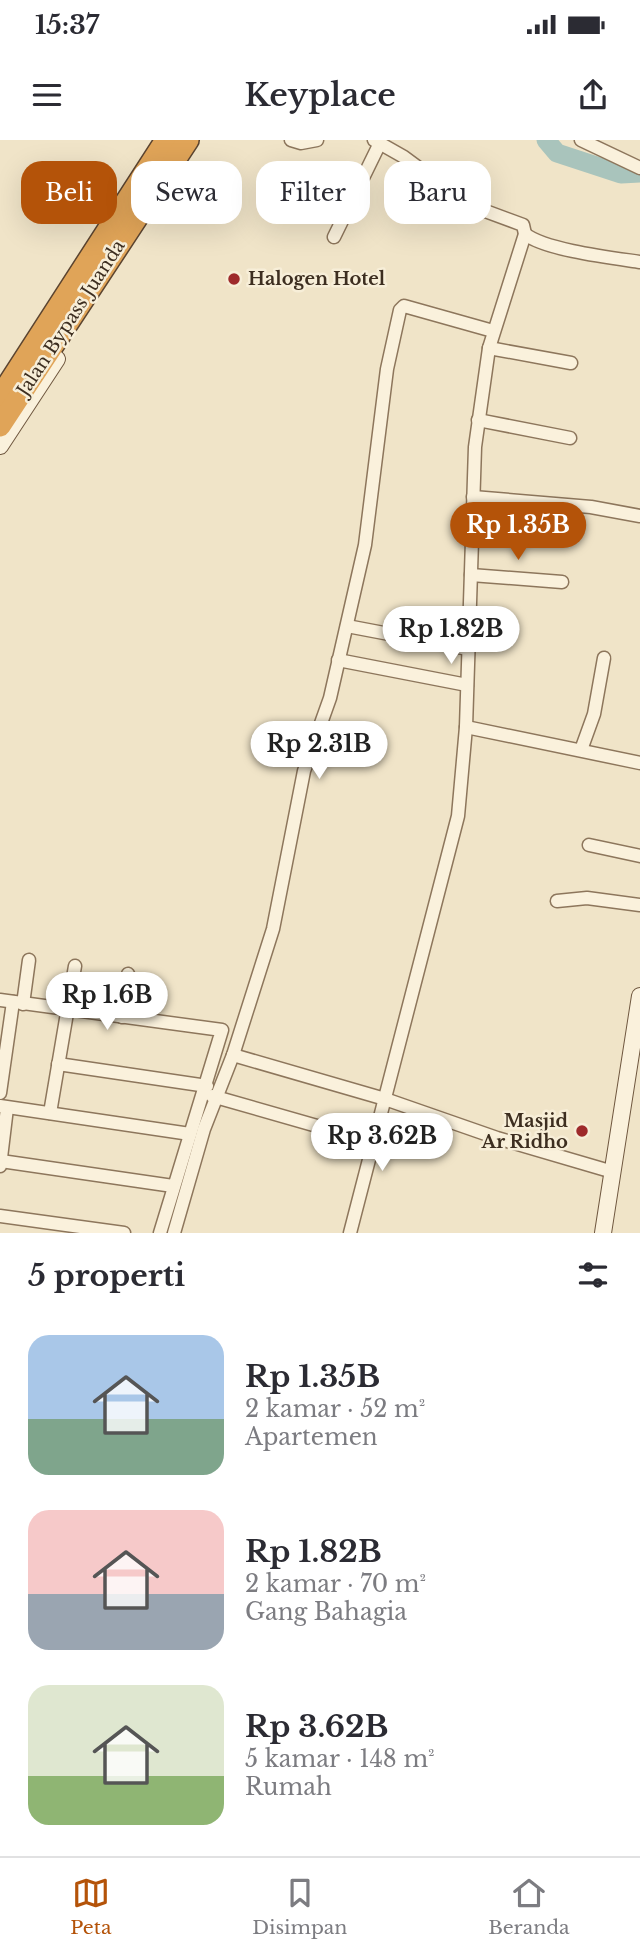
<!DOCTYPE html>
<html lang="id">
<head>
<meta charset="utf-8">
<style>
	body { margin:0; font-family:"Libre Baskerville",serif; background:#f7f7f7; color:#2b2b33; height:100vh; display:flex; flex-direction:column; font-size:26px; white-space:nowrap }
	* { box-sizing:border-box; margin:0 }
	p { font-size:23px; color:#7c7c81 }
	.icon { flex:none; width:38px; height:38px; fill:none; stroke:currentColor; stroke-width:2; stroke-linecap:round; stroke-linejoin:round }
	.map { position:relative; height:1093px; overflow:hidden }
	.drawer { display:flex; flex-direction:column; background:#fff; flex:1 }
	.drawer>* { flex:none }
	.top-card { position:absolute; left:21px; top:21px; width:598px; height:63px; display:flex; gap:14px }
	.price { position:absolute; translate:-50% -60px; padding:0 16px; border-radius:24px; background:#fff; color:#222; font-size:23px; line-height:46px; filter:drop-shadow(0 2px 4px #0008) }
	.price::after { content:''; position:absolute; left:50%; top:42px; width:21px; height:16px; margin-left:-10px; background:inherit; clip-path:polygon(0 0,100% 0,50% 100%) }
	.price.current { background:#b45309; color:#fff }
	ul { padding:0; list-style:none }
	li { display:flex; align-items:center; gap:21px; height:175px; padding:0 28px }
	li span { display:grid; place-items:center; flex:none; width:196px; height:140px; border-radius:21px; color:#555 }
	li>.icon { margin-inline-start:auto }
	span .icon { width:84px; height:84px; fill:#fffc; stroke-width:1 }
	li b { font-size:30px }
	h2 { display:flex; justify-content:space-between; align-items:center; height:84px; padding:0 28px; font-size:30px }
	.pill { padding:0 24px; border-radius:21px; background:#fff; box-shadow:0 7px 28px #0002; font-size:24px; line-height:63px }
	.pill.current { background:#b45309; color:#fff }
	.status { display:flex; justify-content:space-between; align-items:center; height:49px; padding:0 35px; background:#fff; direction:ltr }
	.status svg { height:19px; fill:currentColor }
	header { display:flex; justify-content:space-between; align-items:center; height:91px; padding:0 28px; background:#fff; font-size:32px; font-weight:600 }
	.dock { display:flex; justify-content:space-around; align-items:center; height:98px; border-top:2px solid #e1e1e2; background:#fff; font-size:19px; color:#7c7c81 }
	.dock a { display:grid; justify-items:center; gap:4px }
	.dock .current { color:#b45309 }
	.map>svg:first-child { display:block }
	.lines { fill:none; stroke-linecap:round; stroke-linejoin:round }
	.river { stroke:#a9c4bc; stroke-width:19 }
	.street-casing { stroke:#8d765c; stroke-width:15 }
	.secondary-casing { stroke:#6f573f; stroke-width:18 }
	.highway-casing { stroke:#5b4430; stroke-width:24 }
	.street { stroke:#faf1dc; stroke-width:12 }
	.secondary { stroke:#faf1dc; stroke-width:16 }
	.highway { stroke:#e0a458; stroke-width:21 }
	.poi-dot { fill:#9e2a2b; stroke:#f7eed8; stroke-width:2.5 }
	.labels { text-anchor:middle; stroke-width:5; stroke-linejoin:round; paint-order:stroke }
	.poi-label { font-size:18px; font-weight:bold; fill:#3d2e20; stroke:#f7eed8; text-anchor:start }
	.street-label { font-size:18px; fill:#3d2e20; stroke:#f7eed8 }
</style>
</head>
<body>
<div class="status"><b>15:37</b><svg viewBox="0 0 49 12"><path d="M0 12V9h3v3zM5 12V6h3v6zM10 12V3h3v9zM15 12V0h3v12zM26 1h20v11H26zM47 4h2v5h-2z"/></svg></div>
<header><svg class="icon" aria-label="menu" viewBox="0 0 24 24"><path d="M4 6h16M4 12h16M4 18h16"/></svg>Keyplace<svg class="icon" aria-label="share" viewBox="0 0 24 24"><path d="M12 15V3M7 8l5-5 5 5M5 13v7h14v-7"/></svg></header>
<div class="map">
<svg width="640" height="1093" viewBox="0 0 640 1093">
	<rect width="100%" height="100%" fill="#f0e4c8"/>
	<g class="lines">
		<polyline class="river" points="546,0 557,13 621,34 640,33"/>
		<defs>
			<g id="street">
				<polyline points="291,0 301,3 317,0"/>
				<polyline points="581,0 640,28"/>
				<path d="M525,94C545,110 613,118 640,122"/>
				<polyline points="334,97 380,3"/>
				<polyline points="489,208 571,223"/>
				<polyline points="478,280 570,298"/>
				<polyline points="473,357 591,367 640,376"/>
				<polyline points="471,435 562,442"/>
				<polyline points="347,486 468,509"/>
				<polyline points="338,520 467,545"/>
				<polyline points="466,587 640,623"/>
				<polyline points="581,610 594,574 604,518"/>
				<polyline points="589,705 640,716"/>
				<polyline points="557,761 587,758 640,765"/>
				<polyline points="0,860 222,890 160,1093"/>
				<polyline points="23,864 29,820"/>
				<polyline points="122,877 128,834"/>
				<polyline points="233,915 385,959 497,998 613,1032"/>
				<polyline points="58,924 207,946"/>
				<polyline points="0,953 13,862"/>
				<polyline points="212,956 373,1002"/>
				<polyline points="0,966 190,994"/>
				<polyline points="50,973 75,826"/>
				<polyline points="1,1021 173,1046"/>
				<polyline points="0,1026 7,968"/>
				<polyline points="0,1076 124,1093"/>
				<polyline points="174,1093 204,989 233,915 273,789 304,631 330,558 365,405 387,229 400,170 404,166 493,191"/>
				<polyline points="350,1093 458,676 466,587 475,307 489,208 525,94 523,85 469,65 404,17 374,0"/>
			</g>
			<g id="secondary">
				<polyline points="0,306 57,219"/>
				<polyline points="603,1093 640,856"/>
			</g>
			<g id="highway">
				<polyline points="0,257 166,0"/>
				<polyline points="0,286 188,0"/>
			</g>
		</defs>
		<use href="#street" class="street-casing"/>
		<use href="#secondary" class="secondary-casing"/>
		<use href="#highway" class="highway-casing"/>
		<use href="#street" class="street"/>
		<use href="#secondary" class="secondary"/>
		<use href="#highway" class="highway"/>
	</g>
	<g class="poi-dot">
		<circle cx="234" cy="139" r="7"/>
		<circle cx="582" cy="991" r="7"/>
	</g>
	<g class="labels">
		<g class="poi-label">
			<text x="248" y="145">Halogen Hotel</text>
			<text x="568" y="987" text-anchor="end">Masjid<tspan x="568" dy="21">Ar Ridho</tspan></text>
		</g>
		<g class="street-label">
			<text transform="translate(71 178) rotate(-57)" y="6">Jalan Bypass Juanda</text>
		</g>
	</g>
</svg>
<b class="price current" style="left:518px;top:422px">Rp 1.35B</b>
<b class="price" style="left:451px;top:526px">Rp 1.82B</b>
<b class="price" style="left:319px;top:641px">Rp 2.31B</b>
<b class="price" style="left:107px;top:892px">Rp 1.6B</b>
<b class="price" style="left:382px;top:1033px">Rp 3.62B</b>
<div class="top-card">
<a class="pill current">Beli</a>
<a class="pill">Sewa</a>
<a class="pill">Filter</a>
<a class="pill">Baru</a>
</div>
</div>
<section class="drawer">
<h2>5 properti<svg class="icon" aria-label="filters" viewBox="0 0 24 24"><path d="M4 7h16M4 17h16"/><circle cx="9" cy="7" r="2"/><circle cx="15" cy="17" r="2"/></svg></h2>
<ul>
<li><span style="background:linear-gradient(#a9c7e8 60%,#7fa58c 0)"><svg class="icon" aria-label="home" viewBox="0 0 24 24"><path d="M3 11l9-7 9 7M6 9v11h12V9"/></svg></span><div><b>Rp 1.35B</b><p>2 kamar · 52 m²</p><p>Apartemen</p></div></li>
<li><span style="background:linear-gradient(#f6c9c9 60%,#9aa5b1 0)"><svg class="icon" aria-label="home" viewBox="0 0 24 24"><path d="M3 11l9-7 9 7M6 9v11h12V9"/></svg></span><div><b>Rp 1.82B</b><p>2 kamar · 70 m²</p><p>Gang Bahagia</p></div></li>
<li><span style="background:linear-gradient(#dfe7d0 65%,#8fb573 0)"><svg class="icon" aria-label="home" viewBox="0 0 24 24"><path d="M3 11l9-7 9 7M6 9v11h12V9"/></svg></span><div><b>Rp 3.62B</b><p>5 kamar · 148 m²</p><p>Rumah</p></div></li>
</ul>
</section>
<nav class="dock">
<a class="current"><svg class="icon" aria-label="map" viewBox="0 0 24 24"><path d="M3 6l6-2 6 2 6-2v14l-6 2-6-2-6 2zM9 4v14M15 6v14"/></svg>Peta</a>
<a><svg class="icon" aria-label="saved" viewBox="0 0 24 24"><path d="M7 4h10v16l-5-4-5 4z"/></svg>Disimpan</a>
<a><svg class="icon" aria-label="home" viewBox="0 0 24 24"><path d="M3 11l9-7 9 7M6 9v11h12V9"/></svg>Beranda</a>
</nav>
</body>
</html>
